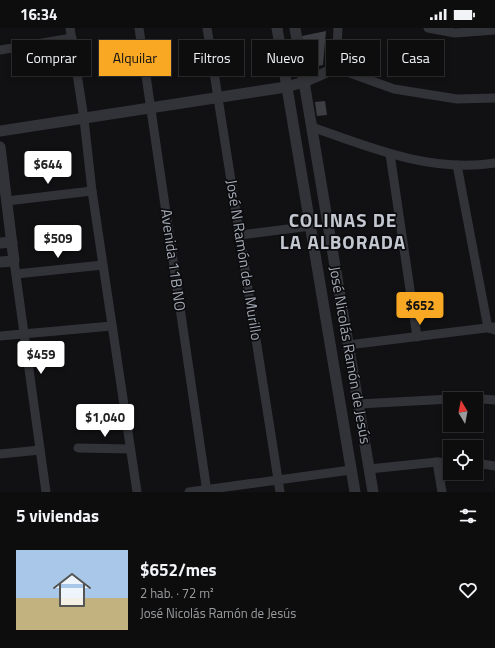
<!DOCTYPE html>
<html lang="es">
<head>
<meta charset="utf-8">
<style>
	body { margin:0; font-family:"Titillium Web",sans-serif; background:#1b1b1c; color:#f1f3f6; height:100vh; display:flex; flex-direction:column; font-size:15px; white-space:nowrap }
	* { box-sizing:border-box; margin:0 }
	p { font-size:13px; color:#9a9c9e }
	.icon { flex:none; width:22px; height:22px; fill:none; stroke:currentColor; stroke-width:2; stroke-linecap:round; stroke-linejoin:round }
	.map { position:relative; height:464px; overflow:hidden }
	.sheet { display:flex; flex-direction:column; background:#0d0d0e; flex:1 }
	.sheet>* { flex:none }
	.banner { position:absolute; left:12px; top:12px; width:471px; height:36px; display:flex; gap:8px }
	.needle { width:26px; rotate:350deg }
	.controls { position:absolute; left:443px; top:364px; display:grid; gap:8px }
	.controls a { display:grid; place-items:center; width:40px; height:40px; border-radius:0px; background:#0d0d0e; box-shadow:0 2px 6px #0003,0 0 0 1px #2d2d2e; font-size:20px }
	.price { position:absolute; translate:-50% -34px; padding:0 9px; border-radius:4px; background:#fff; color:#222; font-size:13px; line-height:26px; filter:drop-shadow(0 1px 2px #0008) }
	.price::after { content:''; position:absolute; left:50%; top:24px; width:12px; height:9px; margin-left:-6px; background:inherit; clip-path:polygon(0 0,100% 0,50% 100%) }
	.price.selected { background:#f9a824; color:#111 }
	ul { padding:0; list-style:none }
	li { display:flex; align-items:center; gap:12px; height:100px; padding:0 16px }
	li+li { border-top:1px solid #2d2d2e }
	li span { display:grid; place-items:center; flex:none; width:112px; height:80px; border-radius:0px; color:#555 }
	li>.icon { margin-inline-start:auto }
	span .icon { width:48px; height:48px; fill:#fffc; stroke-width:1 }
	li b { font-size:17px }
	h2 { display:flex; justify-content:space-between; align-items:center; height:48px; padding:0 16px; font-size:17px }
	.pill { padding:0 14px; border-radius:0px; background:#0d0d0e; box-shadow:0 2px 6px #0003,0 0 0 1px #2d2d2e; font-size:14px; line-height:36px }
	.pill.selected { background:#f9a824; color:#111 }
	.status { display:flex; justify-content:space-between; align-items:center; height:28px; padding:0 20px; background:#0d0d0e; direction:ltr }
	.status svg { height:11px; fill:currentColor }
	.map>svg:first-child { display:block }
	.building { fill:#3d3e43 }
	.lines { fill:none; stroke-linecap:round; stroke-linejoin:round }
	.minor { stroke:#323338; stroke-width:9 }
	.tertiary { stroke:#323338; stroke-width:11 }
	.labels { text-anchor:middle; stroke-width:3.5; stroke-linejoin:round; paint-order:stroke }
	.street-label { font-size:15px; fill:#a2a8b4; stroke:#0c0c0e }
	.district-label { font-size:19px; font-weight:bold; letter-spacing:1px; fill:#c3c7d0; stroke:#0c0c0e }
</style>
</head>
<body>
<div class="status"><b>16:34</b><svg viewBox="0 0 49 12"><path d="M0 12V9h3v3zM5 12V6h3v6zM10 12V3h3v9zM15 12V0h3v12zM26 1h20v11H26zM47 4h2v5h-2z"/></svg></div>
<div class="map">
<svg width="495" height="464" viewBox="0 0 495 464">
	<rect width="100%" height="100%" fill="#111113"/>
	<g class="building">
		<polygon points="326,3 323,37 307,40 302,8"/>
		<polygon points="325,73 327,87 317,88 315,74"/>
	</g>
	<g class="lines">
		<g class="minor">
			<polyline points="70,0 84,91 92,163 137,464"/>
			<polyline points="139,0 207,464"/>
			<polyline points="207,0 280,464"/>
			<polyline points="338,0 336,40 394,61 457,71 495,70"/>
			<polyline points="428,0 455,5 495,2"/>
			<polyline points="0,22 72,10"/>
			<path d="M312,99C371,120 431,145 495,135"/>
			<polyline points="390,126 417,309"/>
			<polyline points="457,137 488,300 495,302"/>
			<polyline points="7,173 92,163"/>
			<polyline points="240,207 311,198"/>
			<polyline points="14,233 46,464"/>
			<polyline points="16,246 103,237"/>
			<polyline points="0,308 112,298"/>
			<polyline points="348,317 494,299"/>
			<polyline points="358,376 470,370 495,372"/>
			<polyline points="78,420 130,421"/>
			<polyline points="0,426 40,422"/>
			<polyline points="437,434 442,464"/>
			<polyline points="476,435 495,438"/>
			<polyline points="369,441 437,434 450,435"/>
			<polyline points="189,464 351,442"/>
		</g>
		<g class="tertiary">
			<polyline points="277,0 355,464"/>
			<polyline points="295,0 373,464"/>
			<polyline points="0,103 286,59 304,54 336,40"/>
			<polyline points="0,119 14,233 0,234"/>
			<polyline points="0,215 12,214"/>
		</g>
	</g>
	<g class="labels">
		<g class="street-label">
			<text transform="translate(173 232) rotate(82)" y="5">Avenida 11B NO</text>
			<text transform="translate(244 232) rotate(81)" y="5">José N Ramón de J Murillo</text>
			<text transform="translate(350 327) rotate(80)" y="5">José Nicolás Ramón de Jesús</text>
		</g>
		<g class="district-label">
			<text x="343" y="199">COLINAS DE<tspan x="343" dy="22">LA ALBORADA</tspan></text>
		</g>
	</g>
</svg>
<div class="controls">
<a><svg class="needle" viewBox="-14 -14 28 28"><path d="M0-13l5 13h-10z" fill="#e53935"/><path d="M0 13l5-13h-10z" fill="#9a9c9e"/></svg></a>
<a><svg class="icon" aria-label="locate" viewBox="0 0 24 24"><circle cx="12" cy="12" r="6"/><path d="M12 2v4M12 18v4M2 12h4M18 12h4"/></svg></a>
</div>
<b class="price" style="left:48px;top:157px">$644</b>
<b class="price" style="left:58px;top:231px">$509</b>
<b class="price selected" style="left:420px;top:298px">$652</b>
<b class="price" style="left:41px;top:347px">$459</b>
<b class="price" style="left:105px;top:410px">$1,040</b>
<div class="banner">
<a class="pill">Comprar</a>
<a class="pill selected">Alquilar</a>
<a class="pill">Filtros</a>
<a class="pill">Nuevo</a>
<a class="pill">Piso</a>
<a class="pill">Casa</a>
</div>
</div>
<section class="sheet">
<h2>5 viviendas<svg class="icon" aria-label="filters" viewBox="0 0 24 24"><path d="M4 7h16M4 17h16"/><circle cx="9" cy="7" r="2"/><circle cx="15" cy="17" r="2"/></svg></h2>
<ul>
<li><span style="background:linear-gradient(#a9c7e8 60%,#c2b280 0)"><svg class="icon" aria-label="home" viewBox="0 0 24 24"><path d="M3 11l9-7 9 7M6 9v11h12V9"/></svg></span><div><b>$652/mes</b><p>2 hab. · 72 m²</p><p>José Nicolás Ramón de Jesús</p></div><svg class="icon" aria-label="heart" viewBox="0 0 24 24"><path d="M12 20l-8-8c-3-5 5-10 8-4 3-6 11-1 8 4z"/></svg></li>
</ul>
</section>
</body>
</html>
